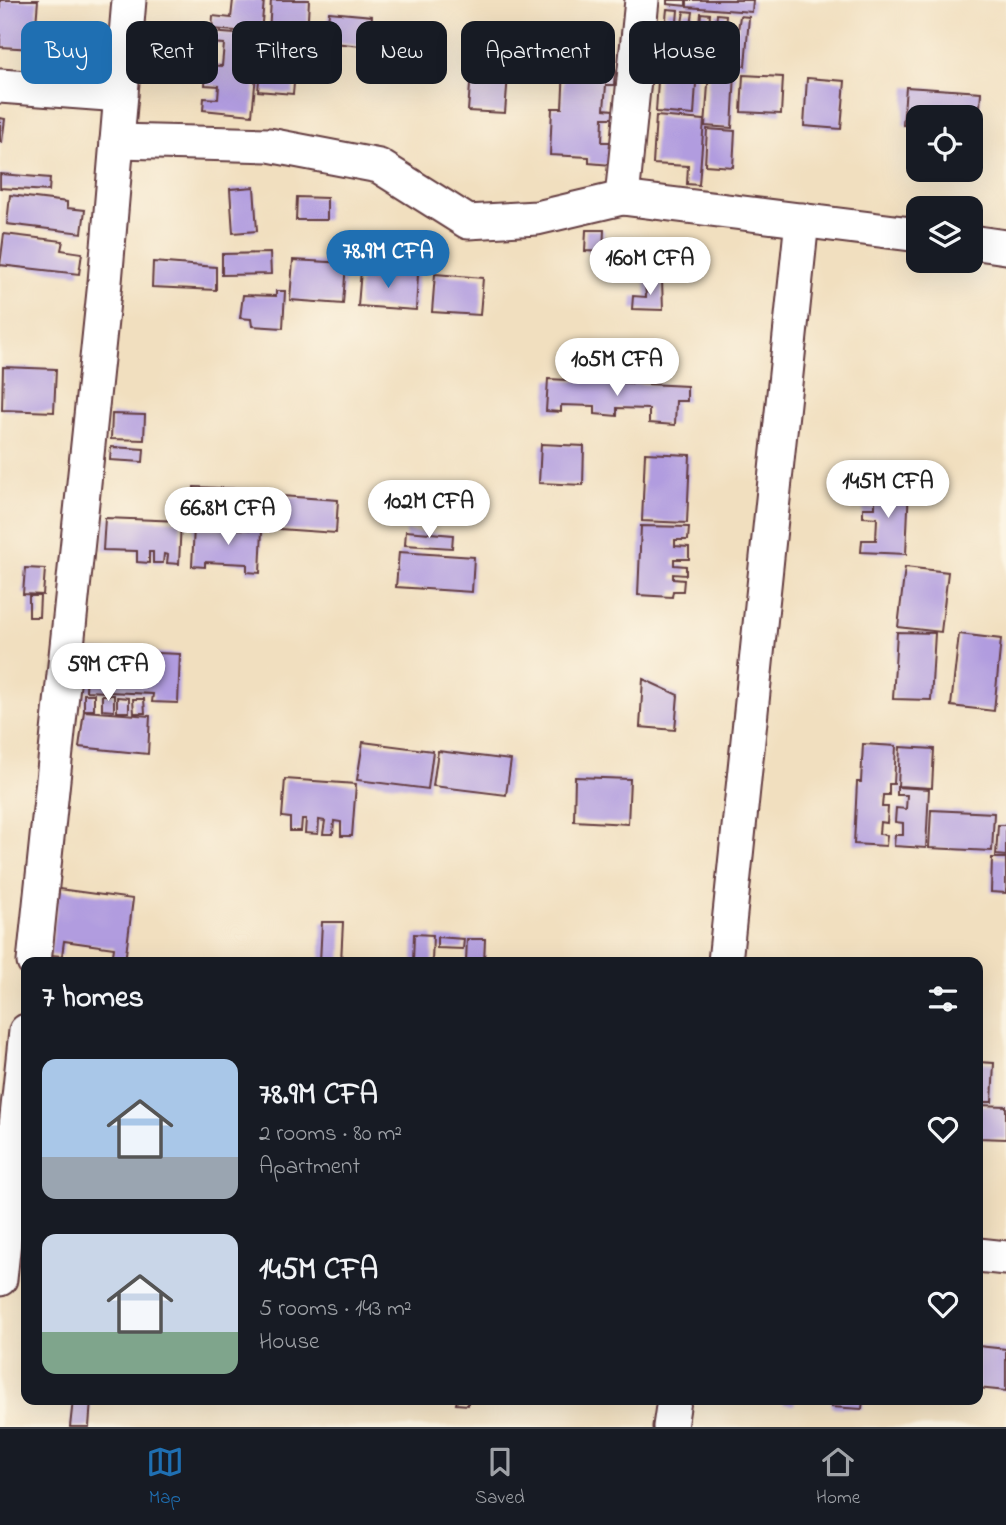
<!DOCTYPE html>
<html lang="en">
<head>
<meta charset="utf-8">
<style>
	body { margin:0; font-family:"Indie Flower",sans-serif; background:#20242c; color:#f1f3f6; height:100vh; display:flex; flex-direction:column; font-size:26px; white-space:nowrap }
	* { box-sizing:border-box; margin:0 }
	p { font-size:23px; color:#9ea1a6 }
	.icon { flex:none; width:38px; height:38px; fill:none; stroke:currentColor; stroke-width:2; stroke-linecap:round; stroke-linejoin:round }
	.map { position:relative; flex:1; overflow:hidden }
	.panel { position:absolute; left:21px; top:957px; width:962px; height:448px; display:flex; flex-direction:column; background:#171b24; border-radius:14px; box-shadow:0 7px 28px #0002 }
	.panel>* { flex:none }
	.top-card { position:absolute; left:21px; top:21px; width:964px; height:63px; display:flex; gap:14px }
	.buttons { position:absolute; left:906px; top:105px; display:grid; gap:14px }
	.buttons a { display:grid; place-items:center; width:77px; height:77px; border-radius:14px; background:#171b24; box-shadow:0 7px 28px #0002; font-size:35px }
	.price { position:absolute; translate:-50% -60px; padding:0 16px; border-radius:24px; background:#fff; color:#222; font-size:23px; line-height:46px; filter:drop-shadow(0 2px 4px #0008) }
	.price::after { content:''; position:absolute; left:50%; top:42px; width:21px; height:16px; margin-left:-10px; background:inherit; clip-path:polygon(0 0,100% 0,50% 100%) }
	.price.on { background:#1f6fb2; color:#fff }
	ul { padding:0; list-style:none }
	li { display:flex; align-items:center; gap:21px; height:175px; padding:0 21px }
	li span { display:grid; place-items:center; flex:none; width:196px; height:140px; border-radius:14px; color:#555 }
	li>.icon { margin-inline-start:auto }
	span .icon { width:84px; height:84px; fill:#fffc; stroke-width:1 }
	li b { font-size:30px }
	h2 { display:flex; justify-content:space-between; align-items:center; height:84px; padding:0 21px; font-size:30px }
	.tag { padding:0 24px; border-radius:14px; background:#171b24; box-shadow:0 7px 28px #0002; font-size:24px; line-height:63px }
	.tag.on { background:#1f6fb2; color:#fff }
	.menu { display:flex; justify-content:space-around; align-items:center; height:98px; border-top:2px solid #363941; background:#171b24; font-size:19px; color:#9ea1a6 }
	.menu a { display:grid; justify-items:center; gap:4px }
	.menu .on { color:#1f6fb2 }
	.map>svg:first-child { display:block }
	.building { fill:#b19cdf }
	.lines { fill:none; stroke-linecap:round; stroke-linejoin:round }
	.minor-casing { stroke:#633c41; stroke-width:37 }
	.minor { stroke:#fff; stroke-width:33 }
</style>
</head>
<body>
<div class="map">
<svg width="1006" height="1427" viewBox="0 0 1006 1427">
	<rect width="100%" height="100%" fill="#fcf5e5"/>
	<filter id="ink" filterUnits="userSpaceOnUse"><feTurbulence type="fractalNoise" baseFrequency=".0143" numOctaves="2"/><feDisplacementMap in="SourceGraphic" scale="14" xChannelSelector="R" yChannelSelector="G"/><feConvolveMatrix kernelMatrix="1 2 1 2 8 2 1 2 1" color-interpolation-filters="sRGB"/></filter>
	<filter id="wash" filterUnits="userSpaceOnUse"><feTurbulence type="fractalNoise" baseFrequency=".00686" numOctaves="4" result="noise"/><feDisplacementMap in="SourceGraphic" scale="28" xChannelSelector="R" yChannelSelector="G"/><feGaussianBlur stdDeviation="1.57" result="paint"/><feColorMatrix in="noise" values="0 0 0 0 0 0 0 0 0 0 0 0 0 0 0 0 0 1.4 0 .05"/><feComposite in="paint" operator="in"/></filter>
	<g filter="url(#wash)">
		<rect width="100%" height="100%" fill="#f1dfbf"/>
		<g id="blocks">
			<g class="building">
				<polygon points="0,0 38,0 34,49 0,47"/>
				<polygon points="233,0 264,0 261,33 212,29 213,16 231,18"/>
				<polygon points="271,0 309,0 307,36 269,33"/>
				<polygon points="667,0 686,0 686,6 667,4"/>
				<polygon points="687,0 753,0 752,12 687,7"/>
				<polygon points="667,9 678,10 677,22 682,23 684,11 693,12 691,25 700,25 701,13 710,14 709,26 716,27 717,14 726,15 725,29 738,30 740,16 749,17 745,66 662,59"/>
				<polygon points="329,12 372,16 369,47 326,42"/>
				<polygon points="210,32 260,36 252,115 203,110 204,98 218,99 219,86 205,85 207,65 222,66 224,44 209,43"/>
				<polygon points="263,35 298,38 293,94 258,91"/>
				<polygon points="472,59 509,62 505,113 468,111"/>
				<polygon points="659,65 697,67 694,115 656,112"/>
				<polygon points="564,68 615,71 614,85 606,85 604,109 613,110 613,118 603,118 602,142 612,142 611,165 589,163 589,157 550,155 552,108 562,108"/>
				<polygon points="709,71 735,73 732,128 705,126"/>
				<polygon points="743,75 783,77 781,114 741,112"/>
				<polygon points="807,78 845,81 841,129 804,126"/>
				<polygon points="906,87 981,92 978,139 971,139 971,117 919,117 919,126 903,125"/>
				<polygon points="656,116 704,120 699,185 687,184 688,166 653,164"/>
				<polygon points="0,118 5,119 2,142 0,142"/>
				<polygon points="707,129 735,131 733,167 705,165"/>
				<polygon points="0,174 50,178 49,191 0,188"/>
				<polygon points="254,187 257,231 233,233 230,189"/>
				<polygon points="10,195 67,202 67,208 85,210 82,233 7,224"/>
				<polygon points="297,197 327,198 327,220 296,220"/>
				<polygon points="586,230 604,230 603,252 585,251"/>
				<polygon points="4,234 63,241 61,250 82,253 79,274 0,265"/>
				<polygon points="270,253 271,274 222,275 222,254"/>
				<polygon points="293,260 346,263 343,304 290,300"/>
				<polygon points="153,262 216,267 216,290 152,287"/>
				<polygon points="361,270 418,274 416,310 358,306"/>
				<polygon points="435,274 483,278 480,315 432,312"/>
				<polygon points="645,280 662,280 663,310 632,309 633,296 646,297"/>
				<polygon points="276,291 285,291 283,328 252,326 251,319 240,318 243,295 276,296"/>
				<polygon points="3,367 56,369 54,412 2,410"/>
				<polygon points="548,379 687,386 687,401 676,401 675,425 649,423 649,409 617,408 617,416 595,414 595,406 561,405 561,412 546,411"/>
				<polygon points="112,414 145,415 144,440 111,439"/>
				<polygon points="541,444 584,446 583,485 539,483"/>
				<polygon points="111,447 144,449 143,462 110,460"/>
				<polygon points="645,453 690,455 687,523 642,521"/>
				<polygon points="868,485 909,486 906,554 861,552 862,540 876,540 877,518 863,517 863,508 875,508 875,494 867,494"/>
				<polygon points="194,487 263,490 262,522 193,519"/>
				<polygon points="267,495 338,500 336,533 265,528"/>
				<polygon points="105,518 181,521 179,564 167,563 168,555 164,554 163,563 153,563 153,552 149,552 149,563 137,562 137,551 103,550"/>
				<polygon points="641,526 689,527 688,540 675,540 675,546 689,547 689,559 674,559 674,565 686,566 686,575 673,574 673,579 684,580 683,591 673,591 672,597 638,595"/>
				<polygon points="194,527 262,530 260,573 247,572 247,564 205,562 205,567 192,566"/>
				<polygon points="406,531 453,535 452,548 405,545"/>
				<polygon points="399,552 474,557 472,592 396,587"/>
				<polygon points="905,567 948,572 941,632 898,627"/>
				<polygon points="25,568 45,569 43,595 23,594"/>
				<polygon points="29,596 40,596 39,617 29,617"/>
				<polygon points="897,632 935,633 931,700 893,699"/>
				<polygon points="959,634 1001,639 994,711 951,706"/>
				<polygon points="88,650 180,654 178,703 152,702 153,694 86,691"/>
				<polygon points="643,679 678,695 675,730 640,727"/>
				<rect x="84" y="694" width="10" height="16"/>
				<polygon points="102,695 114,695 114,711 102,710"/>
				<polygon points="117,697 129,698 129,712 117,712"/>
				<polygon points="133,699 144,699 145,713 134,713"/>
				<polygon points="84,711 150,716 148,754 79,747"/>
				<polygon points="363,742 433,751 428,789 357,780"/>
				<polygon points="863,744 896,746 894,784 889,784 889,795 883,795 882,807 888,807 887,823 880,822 879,834 887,835 886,846 854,844 857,782 861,782"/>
				<polygon points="900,747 934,749 932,788 898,786"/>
				<polygon points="438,751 511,760 506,795 433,786"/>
				<polygon points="575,777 630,779 628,824 574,821"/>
				<polygon points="285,779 356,784 352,836 341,836 341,822 334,821 333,834 323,834 325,821 319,820 318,834 305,833 306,819 302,819 301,831 290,831 290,818 282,817"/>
				<polygon points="897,787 929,789 926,848 894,846 895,835 903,835 903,823 895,822 896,808 906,809 907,795 897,795"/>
				<polygon points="931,810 994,813 992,851 929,848"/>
				<polygon points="998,825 1006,825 1006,856 996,855"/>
				<polygon points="992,858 1006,858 1006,893 991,892"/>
				<polygon points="59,889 133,899 125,962 112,962 114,948 64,941 62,956 50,955"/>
				<polygon points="322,922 343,922 341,962 320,962"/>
				<polygon points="414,934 433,935 432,962 413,962"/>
				<polygon points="437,937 464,939 463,949 437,948"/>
				<polygon points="467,939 485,939 484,962 466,962"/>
				<polygon points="978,1062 994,1063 992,1102 978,1102"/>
				<polygon points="978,1105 1006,1106 1006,1139 978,1138"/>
				<polygon points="978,1346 1006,1349 1006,1391 978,1388"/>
				<polygon points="73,1400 91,1400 89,1427 70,1427"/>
				<polygon points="457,1400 468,1400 468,1405 456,1404"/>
				<polygon points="783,1400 795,1400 794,1405 783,1404"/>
				<polygon points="831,1400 863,1400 862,1409 831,1407"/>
			</g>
		</g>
	</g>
	<g filter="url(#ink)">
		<use href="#blocks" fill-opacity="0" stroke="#633c41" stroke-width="2"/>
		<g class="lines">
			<defs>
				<g id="minor">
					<polyline points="0,86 121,95"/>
					<polyline points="117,141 269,145 379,166 468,222 537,218 622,198 919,235"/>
					<polyline points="622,198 642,0"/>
					<polyline points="971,242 1006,247"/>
					<polyline points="34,962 105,282 129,0"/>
					<polyline points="725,962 802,220"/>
					<polyline points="978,1255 1006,1258"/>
					<polyline points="0,1279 26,1031"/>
					<polyline points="670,1427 674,1400"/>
				</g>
			</defs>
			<use href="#minor" class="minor-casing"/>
			<use href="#minor" class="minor"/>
		</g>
	</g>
</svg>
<div class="buttons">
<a><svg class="icon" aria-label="locate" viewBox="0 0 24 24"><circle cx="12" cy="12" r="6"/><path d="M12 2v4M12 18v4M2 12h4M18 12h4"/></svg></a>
<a><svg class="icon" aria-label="layers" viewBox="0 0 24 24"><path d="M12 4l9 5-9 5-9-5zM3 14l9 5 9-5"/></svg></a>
</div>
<b class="price on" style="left:388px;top:290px">78.9M CFA</b>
<b class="price" style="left:650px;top:297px">160M CFA</b>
<b class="price" style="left:617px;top:398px">105M CFA</b>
<b class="price" style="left:888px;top:520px">145M CFA</b>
<b class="price" style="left:429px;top:540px">102M CFA</b>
<b class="price" style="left:228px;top:547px">66.8M CFA</b>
<b class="price" style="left:108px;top:703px">59M CFA</b>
<div class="top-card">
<a class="tag on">Buy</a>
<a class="tag">Rent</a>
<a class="tag">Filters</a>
<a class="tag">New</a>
<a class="tag">Apartment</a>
<a class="tag">House</a>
</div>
<section class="panel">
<h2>7 homes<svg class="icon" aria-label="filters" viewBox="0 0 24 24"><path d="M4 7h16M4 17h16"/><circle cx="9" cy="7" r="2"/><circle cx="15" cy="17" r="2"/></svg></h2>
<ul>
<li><span style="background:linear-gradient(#a9c7e8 70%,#9aa5b1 0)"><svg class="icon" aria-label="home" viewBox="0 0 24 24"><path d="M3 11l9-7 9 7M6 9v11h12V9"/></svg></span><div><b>78.9M CFA</b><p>2 rooms · 80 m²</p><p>Apartment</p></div><svg class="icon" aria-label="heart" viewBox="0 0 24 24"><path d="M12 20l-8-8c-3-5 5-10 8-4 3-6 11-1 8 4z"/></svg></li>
<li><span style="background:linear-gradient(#c9d6e8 70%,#7fa58c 0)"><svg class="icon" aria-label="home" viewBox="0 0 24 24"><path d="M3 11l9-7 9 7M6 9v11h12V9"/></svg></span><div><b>145M CFA</b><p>5 rooms · 143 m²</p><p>House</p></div><svg class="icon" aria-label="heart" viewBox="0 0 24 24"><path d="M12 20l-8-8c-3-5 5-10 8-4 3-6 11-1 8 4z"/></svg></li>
</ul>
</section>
</div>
<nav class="menu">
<a class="on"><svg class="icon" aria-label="map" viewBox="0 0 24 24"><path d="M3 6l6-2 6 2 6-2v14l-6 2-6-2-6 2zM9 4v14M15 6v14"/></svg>Map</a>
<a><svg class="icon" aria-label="saved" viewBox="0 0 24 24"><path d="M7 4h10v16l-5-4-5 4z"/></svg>Saved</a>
<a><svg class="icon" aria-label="home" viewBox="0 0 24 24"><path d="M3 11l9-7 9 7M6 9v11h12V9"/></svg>Home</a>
</nav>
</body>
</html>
